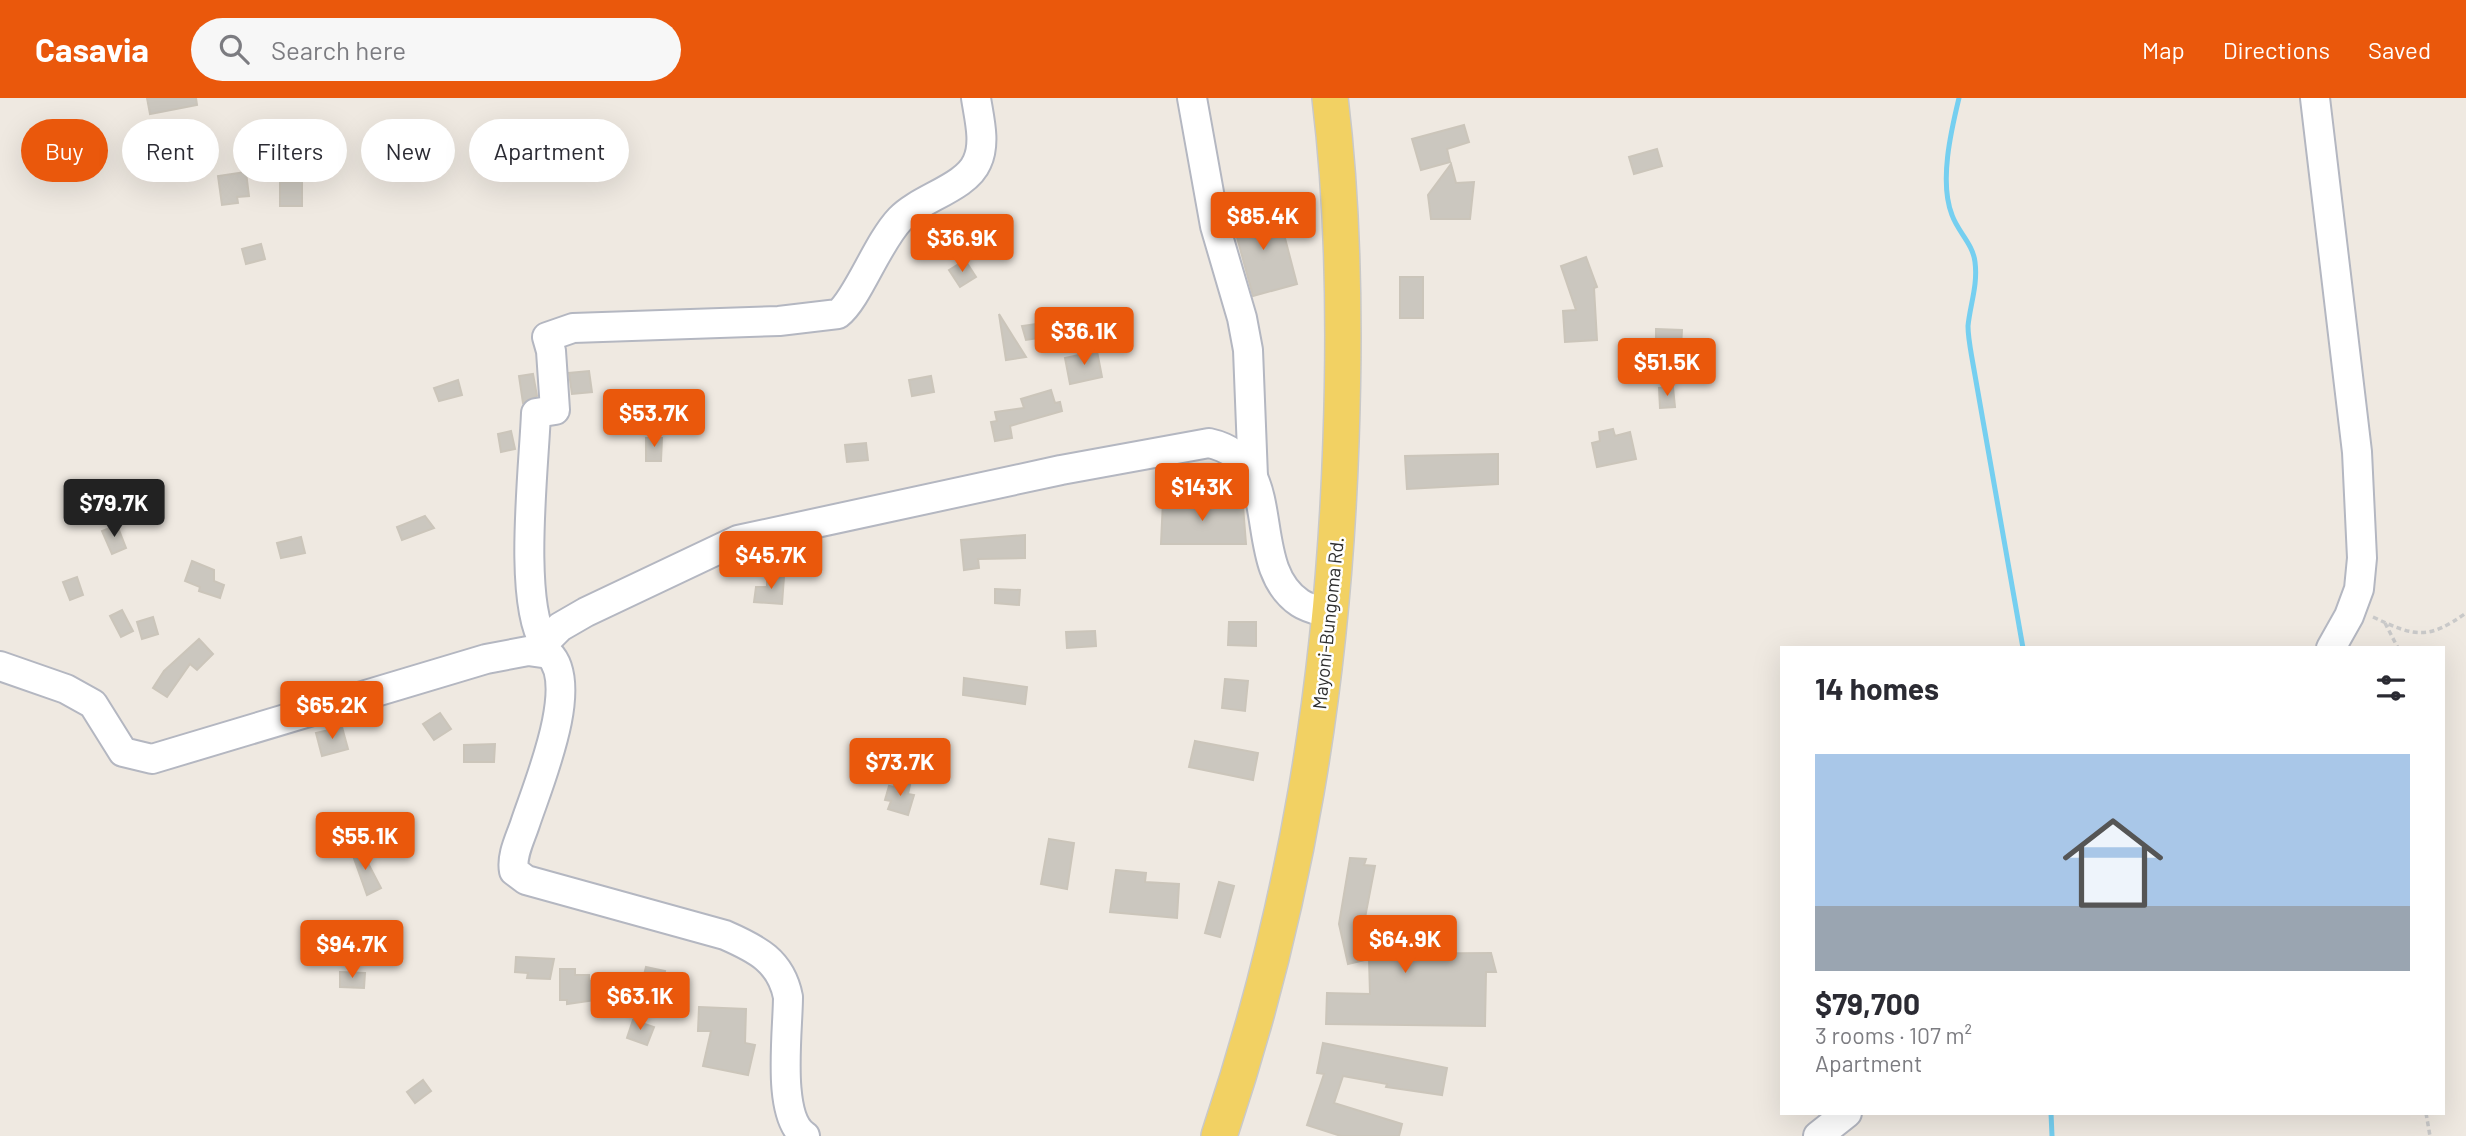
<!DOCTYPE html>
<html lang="en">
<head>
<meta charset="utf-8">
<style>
	body { margin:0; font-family:Barlow,sans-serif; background:#f7f7f7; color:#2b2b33; height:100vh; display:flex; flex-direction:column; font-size:26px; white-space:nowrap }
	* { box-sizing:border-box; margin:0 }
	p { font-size:23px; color:#7c7c81 }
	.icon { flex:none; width:38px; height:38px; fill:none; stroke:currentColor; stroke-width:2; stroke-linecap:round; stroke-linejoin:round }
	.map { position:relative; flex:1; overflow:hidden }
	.drawer { position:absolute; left:1780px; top:548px; width:665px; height:469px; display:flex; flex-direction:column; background:#fff; border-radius:0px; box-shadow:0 7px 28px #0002 }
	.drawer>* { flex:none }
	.hud { position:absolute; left:21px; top:21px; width:665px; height:63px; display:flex; gap:14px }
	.price { position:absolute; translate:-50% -60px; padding:0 16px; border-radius:7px; background:#ea580c; color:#fff; font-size:23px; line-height:46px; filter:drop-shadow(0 2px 4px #0008) }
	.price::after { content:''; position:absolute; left:50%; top:42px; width:21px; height:16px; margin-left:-10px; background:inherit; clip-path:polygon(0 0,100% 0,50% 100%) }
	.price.on { background:#222; color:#fff }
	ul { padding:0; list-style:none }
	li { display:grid; align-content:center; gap:14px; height:371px; padding:0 35px }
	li+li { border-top:2px solid #e1e1e2 }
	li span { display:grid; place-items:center; height:217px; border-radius:0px; color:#555 }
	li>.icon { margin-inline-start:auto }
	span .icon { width:126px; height:126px; fill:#fffc; stroke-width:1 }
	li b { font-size:30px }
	h2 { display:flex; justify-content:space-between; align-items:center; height:84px; padding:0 35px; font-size:30px }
	.pill { padding:0 24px; border-radius:32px; background:#fff; box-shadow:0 7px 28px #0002; font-size:24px; line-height:63px }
	.pill.on { background:#ea580c; color:#fff }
	header { display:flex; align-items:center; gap:42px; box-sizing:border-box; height:98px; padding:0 35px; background:#ea580c; color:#fff }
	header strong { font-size:33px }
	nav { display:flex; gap:38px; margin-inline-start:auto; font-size:24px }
	.search { width:490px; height:63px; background:#f7f7f7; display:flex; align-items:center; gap:18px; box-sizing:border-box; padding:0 24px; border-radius:38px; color:#7c7c81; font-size:26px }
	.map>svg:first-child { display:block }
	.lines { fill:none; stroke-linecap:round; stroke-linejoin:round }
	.stream { stroke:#75cff0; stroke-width:5 }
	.building { fill:#cbc7bf; stroke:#cbc5ba; stroke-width:2 }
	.minor-casing { stroke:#b4b7c1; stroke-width:32 }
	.major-casing { stroke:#c9c9c9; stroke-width:38 }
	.path { stroke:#c9c9c9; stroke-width:3.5; stroke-dasharray:5 3.5; stroke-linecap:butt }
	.minor { stroke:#fff; stroke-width:28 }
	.major { stroke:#f2d163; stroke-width:35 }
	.labels { text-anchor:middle; stroke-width:5; stroke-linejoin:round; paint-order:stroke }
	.street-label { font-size:19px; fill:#2e2e2e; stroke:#fff }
</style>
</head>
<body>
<header>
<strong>Casavia</strong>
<div class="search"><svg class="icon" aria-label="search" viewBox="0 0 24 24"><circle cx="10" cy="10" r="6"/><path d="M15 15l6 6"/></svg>Search here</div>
<nav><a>Map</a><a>Directions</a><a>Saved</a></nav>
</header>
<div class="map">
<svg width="2466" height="1038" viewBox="0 0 2466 1038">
	<rect width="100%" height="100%" fill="#efe9e1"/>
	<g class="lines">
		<g class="stream">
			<path d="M1959,0C1951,33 1939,84 1952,117C1958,134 1973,146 1975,164C1978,187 1970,207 1968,228C1968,240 1971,254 1973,266L2023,550"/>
			<polyline points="2051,1015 2052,1038"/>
		</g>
	</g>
	<g class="building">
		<polygon points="147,0 196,0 197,7 150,16"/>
		<polygon points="1464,27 1469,44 1447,51 1450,64 1421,72 1412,41"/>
		<polygon points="1657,51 1662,68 1634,76 1629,59"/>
		<polygon points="1451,66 1456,85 1474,84 1470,121 1431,121 1428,97"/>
		<polygon points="246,74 249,98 237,99 238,105 222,107 218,78"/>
		<rect x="280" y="84" width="22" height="24"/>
		<polygon points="1254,106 1257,131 1281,125 1297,186 1253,198 1229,110"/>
		<polygon points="261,146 265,161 246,166 242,151"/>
		<polygon points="1586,159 1597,189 1594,190 1597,242 1565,244 1563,213 1576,212 1561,168"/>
		<polygon points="965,162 976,179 960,189 949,172"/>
		<rect x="1400" y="179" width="23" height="41"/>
		<polygon points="999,216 1026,259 1006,262"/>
		<polygon points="1044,225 1046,239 1026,242 1022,228"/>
		<polygon points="1656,231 1682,232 1681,250 1656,249"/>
		<polygon points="1097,253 1102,279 1070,286 1065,260"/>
		<polygon points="589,273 592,294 572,296 569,275"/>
		<polygon points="533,276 537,298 523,305 519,278"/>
		<polygon points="931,278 934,294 912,298 909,282"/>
		<polygon points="458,282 462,297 439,303 434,290"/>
		<polygon points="1673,289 1675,309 1660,310 1659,290"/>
		<polygon points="1051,292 1055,305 1060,304 1062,313 1010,328 1012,340 995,343 991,324 997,323 995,314 1024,310 1021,301"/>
		<polygon points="1613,331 1615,338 1630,334 1636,361 1597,369 1592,345 1600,343 1599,334"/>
		<polygon points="511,333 515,351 501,354 498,336"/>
		<polygon points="646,340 662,340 661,363 646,363"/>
		<polygon points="866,345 868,362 847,364 845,347"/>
		<polygon points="1498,356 1498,386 1407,391 1405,358"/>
		<polygon points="1163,402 1219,403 1219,409 1243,408 1246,446 1161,446"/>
		<polygon points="425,418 434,430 402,442 397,429"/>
		<polygon points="117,427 126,450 112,456 102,433"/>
		<polygon points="1025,437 1025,460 978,461 979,470 964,472 961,442"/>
		<polygon points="301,439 305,455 281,460 277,445"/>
		<polygon points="192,463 214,472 214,483 224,487 220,500 199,493 200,489 185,483"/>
		<polygon points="767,478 784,479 782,506 754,504 756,489 767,489"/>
		<polygon points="77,479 83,497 70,502 63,484"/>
		<polygon points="995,491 1020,492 1019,507 995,505"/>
		<polygon points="122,512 133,533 121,539 110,518"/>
		<polygon points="153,519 158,536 142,541 137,524"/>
		<polygon points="1229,524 1256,524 1256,548 1228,547"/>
		<polygon points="1095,533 1096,548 1067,550 1066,534"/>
		<polygon points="199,541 213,556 197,572 190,566 167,599 153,590 164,573"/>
		<polygon points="964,580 1027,589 1025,606 963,597"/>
		<polygon points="1225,581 1248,583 1245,613 1222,610"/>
		<polygon points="440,615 451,631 434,642 423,626"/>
		<polygon points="342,629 348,651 322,658 316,635"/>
		<polygon points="1195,643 1258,655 1253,682 1189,669"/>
		<polygon points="495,646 494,664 464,664 464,647"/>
		<polygon points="896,683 910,687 908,696 914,697 908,717 888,711 891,703 885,702 889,688 894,689"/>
		<polygon points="392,717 400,738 379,746 370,726"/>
		<polygon points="1049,741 1074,745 1067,791 1041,786"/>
		<polygon points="359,748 381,790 367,797 351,752"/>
		<polygon points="1350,760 1366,761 1364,767 1375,768 1363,830 1369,856 1491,855 1496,874 1486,874 1485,928 1326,926 1327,895 1370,896 1369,861 1348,866 1339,826"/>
		<polygon points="1116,772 1146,775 1145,784 1179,786 1177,820 1110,814"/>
		<polygon points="1219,784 1234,788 1220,839 1205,835"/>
		<polygon points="516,859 554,861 550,881 527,880 528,875 515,874"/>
		<polygon points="646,869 665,873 659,898 640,893"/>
		<polygon points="560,871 575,871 575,877 589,877 589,883 596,883 596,902 567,906 567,902 560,902"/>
		<polygon points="340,874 365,875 364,890 340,889"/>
		<polygon points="699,909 746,911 745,945 755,947 748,977 703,968 711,933 698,933"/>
		<polygon points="633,922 654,929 647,947 627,940"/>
		<polygon points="1323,945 1447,970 1442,997 1386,989 1387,986 1343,978 1334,1005 1402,1026 1399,1038 1341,1038 1307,1027 1324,976 1317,975"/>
		<polygon points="423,982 431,993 415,1005 407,994"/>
	</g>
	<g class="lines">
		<defs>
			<g id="minor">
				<polyline points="1192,0 1215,128 1242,220 1248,252 1253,379"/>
				<polyline points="2315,0 2357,354 2362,460 2359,491 2349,518 2331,550"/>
				<path d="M544,544C518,503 534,368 536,315L555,312L551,253L547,239L573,230L779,223L838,216C857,202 877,145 900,121C920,100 966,90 977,64C986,45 979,20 976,0"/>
				<path d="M537,552L560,529L586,514L738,442L1061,372L1209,345C1290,363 1242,466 1300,505C1309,511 1321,513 1331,516"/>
				<path d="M0,568L66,591L93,606L123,654L152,661L486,561L528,553L549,556C581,587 537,689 525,726C520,741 511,758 514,773L526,782L725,837C757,851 781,863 788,899C788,933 776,1019 805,1038"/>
				<polyline points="1818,1038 1847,1015"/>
			</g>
			<path id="major" d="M1219,1038C1296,809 1333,584 1341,343C1345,229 1344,114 1330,0"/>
		</defs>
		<use href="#minor" class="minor-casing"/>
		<use href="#major" class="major-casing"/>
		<g class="path">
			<path d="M2373,519C2415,539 2428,542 2466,515"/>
			<polyline points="2385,525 2398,550"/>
			<polyline points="2426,1015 2430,1038"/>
		</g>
		<use href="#minor" class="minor"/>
		<use href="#major" class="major"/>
	</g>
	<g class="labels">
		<g class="street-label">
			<text transform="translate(1328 525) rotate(-84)" y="7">Mayoni-Bungoma Rd.</text>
		</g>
	</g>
</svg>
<b class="price" style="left:1263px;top:154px">$85.4K</b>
<b class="price" style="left:962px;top:176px">$36.9K</b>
<b class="price" style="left:1084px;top:269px">$36.1K</b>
<b class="price" style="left:1667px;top:300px">$51.5K</b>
<b class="price" style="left:654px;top:351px">$53.7K</b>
<b class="price" style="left:1202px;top:425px">$143K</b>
<b class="price on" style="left:114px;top:441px">$79.7K</b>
<b class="price" style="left:771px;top:493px">$45.7K</b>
<b class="price" style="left:332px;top:643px">$65.2K</b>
<b class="price" style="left:900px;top:700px">$73.7K</b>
<b class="price" style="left:365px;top:774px">$55.1K</b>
<b class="price" style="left:1405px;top:877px">$64.9K</b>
<b class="price" style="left:352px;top:882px">$94.7K</b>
<b class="price" style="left:640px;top:934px">$63.1K</b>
<div class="hud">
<a class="pill on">Buy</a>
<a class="pill">Rent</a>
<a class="pill">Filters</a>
<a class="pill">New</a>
<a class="pill">Apartment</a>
</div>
<section class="drawer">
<h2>14 homes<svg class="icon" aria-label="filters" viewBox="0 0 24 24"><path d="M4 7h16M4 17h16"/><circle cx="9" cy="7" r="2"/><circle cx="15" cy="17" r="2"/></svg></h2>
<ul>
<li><span style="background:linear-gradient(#a9c7e8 70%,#9aa5b1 0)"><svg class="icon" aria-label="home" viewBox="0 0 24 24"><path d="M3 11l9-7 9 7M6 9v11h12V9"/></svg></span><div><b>$79,700</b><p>3 rooms · 107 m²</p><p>Apartment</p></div></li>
</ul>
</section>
</div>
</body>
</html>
